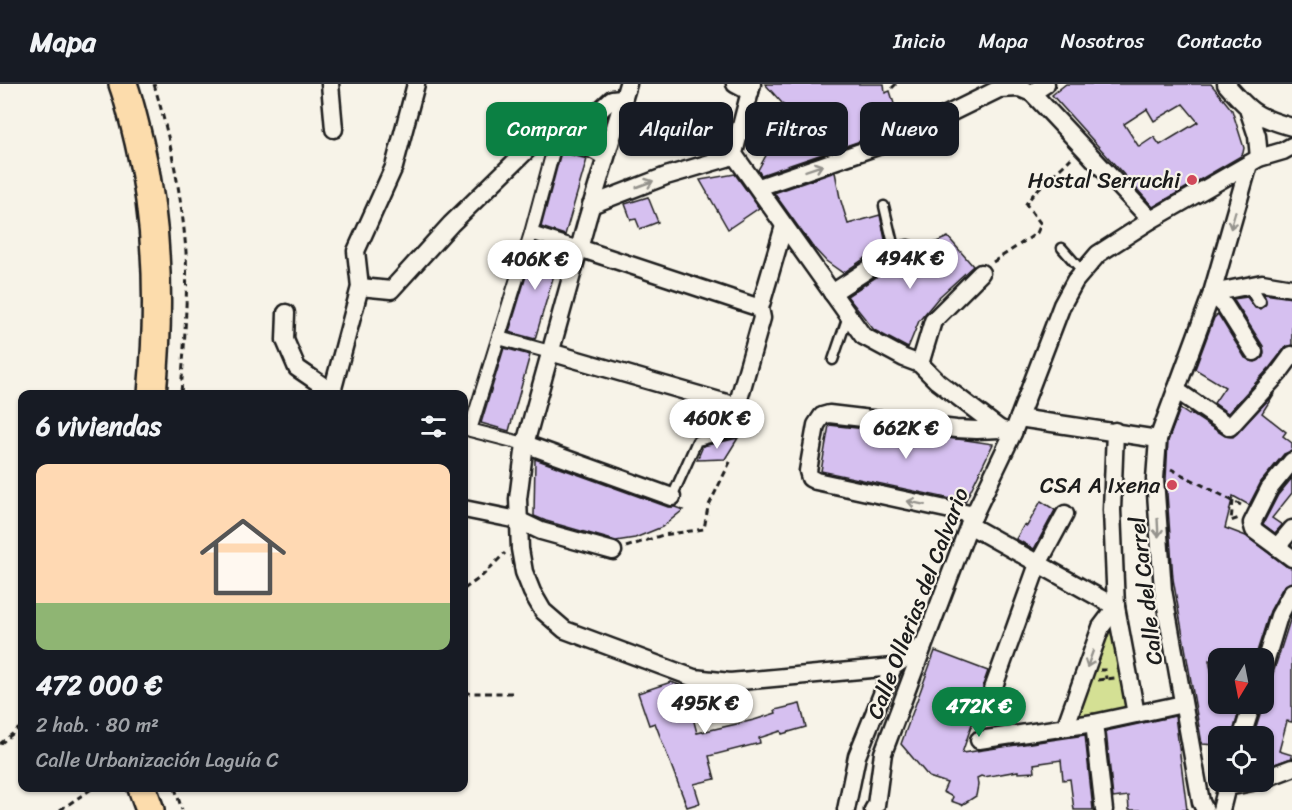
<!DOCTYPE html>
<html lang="es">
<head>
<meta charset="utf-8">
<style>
	body { margin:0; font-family:Sriracha,sans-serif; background:#242831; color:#f1f3f6; height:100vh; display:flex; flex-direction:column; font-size:22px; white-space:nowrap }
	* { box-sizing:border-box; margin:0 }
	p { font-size:20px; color:#9ea1a6 }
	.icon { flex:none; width:33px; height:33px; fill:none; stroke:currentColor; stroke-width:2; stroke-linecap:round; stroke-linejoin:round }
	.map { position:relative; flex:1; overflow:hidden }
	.panel { position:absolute; left:18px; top:306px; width:450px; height:402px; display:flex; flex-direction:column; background:#171b24; border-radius:12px; box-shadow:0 2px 4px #0004 }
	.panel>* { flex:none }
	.guide { position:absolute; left:486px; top:18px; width:570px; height:54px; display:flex; gap:12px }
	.needle { width:39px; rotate:190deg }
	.tools { position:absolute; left:1208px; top:564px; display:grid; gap:12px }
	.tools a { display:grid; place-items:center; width:66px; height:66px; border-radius:12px; background:#171b24; box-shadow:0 2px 4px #0004; font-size:30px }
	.price { position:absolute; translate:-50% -51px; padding:0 14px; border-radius:21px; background:#fff; color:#222; font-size:20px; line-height:39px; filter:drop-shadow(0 2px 3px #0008) }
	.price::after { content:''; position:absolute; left:50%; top:36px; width:18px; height:14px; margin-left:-9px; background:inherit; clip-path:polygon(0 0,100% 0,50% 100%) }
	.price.on { background:#0b8043; color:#fff }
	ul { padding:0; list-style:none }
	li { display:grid; align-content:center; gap:12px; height:318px; padding:0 18px }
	li span { display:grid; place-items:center; height:186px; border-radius:12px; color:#555 }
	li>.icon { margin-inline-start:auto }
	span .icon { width:108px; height:108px; fill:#fffc; stroke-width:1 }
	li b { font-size:26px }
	h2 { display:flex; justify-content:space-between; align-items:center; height:72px; padding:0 18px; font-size:26px }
	.tag { padding:0 21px; border-radius:12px; background:#171b24; box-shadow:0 2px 4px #0004; font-size:21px; line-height:54px }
	.tag.on { background:#0b8043; color:#fff }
	header { display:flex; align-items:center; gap:36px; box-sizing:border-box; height:84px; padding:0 30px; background:#171b24; border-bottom:2px solid #363941 }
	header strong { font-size:28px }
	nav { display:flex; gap:33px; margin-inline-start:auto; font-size:21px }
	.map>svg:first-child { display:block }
	.green { fill:#d4e094; stroke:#787e58; stroke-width:1.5 }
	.building { fill:#d6c0f0; stroke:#1c1c1c; stroke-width:1.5; fill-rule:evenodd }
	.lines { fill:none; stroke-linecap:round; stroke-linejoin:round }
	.service-casing { stroke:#1c1c1c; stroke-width:13 }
	.pedestrian-casing { stroke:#1c1c1c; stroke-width:16 }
	.minor-casing { stroke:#1c1c1c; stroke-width:21 }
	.trunk-casing { stroke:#1c1c1c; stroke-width:32 }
	.path { stroke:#1c1c1c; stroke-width:3; stroke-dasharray:6 4.5; stroke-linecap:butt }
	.service { stroke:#f7f3e8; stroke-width:8 }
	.pedestrian { stroke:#f7f3e8; stroke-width:12 }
	.minor { stroke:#f7f3e8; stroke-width:16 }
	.trunk { stroke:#fcdcac; stroke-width:27 }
	.oneway { stroke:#94928c }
	.poi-dot { fill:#d1495b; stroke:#f7f3e8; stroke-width:2 }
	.labels { text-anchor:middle; stroke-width:4.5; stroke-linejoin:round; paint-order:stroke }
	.poi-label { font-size:22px; fill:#1c1c1c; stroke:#f7f3e8; text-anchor:end }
	.street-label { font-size:22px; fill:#1c1c1c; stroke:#f7f3e8 }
</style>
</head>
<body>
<header>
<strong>Mapa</strong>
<nav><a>Inicio</a><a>Mapa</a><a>Nosotros</a><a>Contacto</a></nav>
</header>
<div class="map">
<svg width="1292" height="726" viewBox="0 0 1292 726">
	<rect width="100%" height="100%" fill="#f7f3e8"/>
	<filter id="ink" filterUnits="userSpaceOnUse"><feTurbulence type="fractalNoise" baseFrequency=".0167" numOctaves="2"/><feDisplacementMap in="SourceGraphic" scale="12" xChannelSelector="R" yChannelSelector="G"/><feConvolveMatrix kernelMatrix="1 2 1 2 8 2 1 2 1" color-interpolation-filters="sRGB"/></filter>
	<g filter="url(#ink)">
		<g class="green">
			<polygon points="655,24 690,35 683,58 648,47"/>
			<polygon points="1115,548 1128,625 1084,635 1078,628 1106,549"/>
		</g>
		<g class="building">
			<polygon points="765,0 884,0 885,9 890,7 896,26 896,33 866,44 869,54 761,91 758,86 790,28"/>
			<path d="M1066,0H1211L1232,26L1244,64L1243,69L1241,72L1153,123L1052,11ZM1183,20L1198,38L1160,61L1154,53L1139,63L1124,40L1147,25L1154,37Z"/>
			<polygon points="561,68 587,75 565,151 541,143"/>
			<polygon points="835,88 840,114 848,140 880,131 886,160 843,189 826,177 812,162 774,109"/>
			<polygon points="735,90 759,124 728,145 700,96"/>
			<polygon points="648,113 658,138 640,145 636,135 631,136 625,120"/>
			<polygon points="948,153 973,182 939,213 919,237 908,264 874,246 847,212 899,178 915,173 918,166"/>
			<polygon points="536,159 561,167 535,255 509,248"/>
			<polygon points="1264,210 1292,214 1292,261 1284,265 1270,283 1228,329 1214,319 1225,303 1195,285 1214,234 1218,230 1245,274 1255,278 1263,273 1264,268 1263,262 1233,215 1247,213 1255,224 1260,225 1266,220"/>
			<polygon points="504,264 530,271 509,347 481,339"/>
			<polygon points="1274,310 1262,329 1286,348 1283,352 1292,359 1292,367 1284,370 1261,398 1249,421 1233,412 1225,444 1246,452 1286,482 1292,484 1292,498 1283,503 1270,527 1255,574 1218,574 1218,577 1209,576 1218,620 1241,620 1232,652 1215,652 1216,661 1202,660 1173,495 1166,395 1168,357 1180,325 1189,331 1190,329 1225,352 1233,353"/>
			<polygon points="829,341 966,356 993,360 965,418 821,387"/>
			<polygon points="738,354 725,375 697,376 703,362"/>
			<polygon points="535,375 668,423 675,423 683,426 662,443 635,454 616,457 546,437 534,432"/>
			<polygon points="1292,394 1292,409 1272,434 1282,441 1275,449 1263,440 1278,411"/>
			<polygon points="1041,417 1055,426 1034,465 1016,455 1024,441 1027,442"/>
			<polygon points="1292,530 1292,638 1287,637 1279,667 1292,671 1292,674 1263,684 1263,652 1253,652"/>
			<polygon points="935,567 988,587 983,601 983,608 962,669 1085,651 1093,726 1074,726 1070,695 1063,696 1061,676 1034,680 1035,688 1018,689 1018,687 984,693 981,692 977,694 978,701 976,712 962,721 951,717 953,713 943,708 947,699 929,693 901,660"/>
			<polygon points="671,598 685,603 697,649 754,636 776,629 775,626 800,620 806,643 782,650 781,647 759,654 760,659 709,672 715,695 694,700 700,719 687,723 655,639 649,641 638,609"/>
			<polygon points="1175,632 1187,726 1129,726 1128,712 1113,714 1106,647"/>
		</g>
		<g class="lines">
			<defs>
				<g id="service">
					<polyline points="884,122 895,168"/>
					<polyline points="1062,164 1082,187"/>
					<polyline points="833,276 848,232"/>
					<polyline points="672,413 697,357 733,348 738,334 737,322"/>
				</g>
				<g id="pedestrian">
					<polyline points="531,149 579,164"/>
					<polyline points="1250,202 1259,217"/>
					<polyline points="499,254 550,268"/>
					<polyline points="525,360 470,346 531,149 555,60 560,59 591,67 605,75"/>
				</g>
				<g id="minor">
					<polyline points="330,0 334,45"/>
					<polyline points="628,0 587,136 525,360 518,415 520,465 524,488 532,508 543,527 565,546 694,594 730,598 893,583 923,561"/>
					<polyline points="735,0 750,8"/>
					<polyline points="752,0 734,69 735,72 863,252 904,274 920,280 937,297 1000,345 1013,349"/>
					<path d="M1226,0C1250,28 1256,33 1292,43"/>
					<polyline points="1032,9 1151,136"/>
					<polyline points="1248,25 1257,52 1259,74"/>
					<polyline points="759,103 895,56 999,5 1020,4 1032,9 1046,0"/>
					<polyline points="591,121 666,92 727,74 734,69"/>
					<polyline points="579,164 760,224"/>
					<polyline points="360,203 391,206 451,140 529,64 579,40 599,27 612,15 622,14"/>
					<polyline points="832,209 895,168 908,165"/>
					<polyline points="1212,209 1262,199 1292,204"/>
					<polyline points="1212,209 1225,222 1254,268"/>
					<polyline points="286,229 285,256 297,284 332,308 360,203 356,167 394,83 416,0"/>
					<polyline points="550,268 737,322 762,234 760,224 784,142"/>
					<polyline points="920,280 933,237 981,189"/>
					<polyline points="1176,306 1230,343 1278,290 1292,271"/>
					<polyline points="1019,334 1158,355"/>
					<polyline points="1115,347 1112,426 1116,523 1136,630"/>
					<polyline points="525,360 672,413"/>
					<polyline points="1292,377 1269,405 1252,439 1254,446 1292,474"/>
					<polyline points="464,425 518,436 541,447 613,467"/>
					<polyline points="974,431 816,397 810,394 808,387 816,341 822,332 829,330 956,345 977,346 1000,345"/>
					<polyline points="969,441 1116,523"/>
					<polyline points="1277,463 1292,445"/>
					<polyline points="1263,585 1279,532 1292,508"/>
					<polyline points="993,605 1038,480 1065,430"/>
					<polyline points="1094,639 1104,726"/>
					<polyline points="1066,641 1101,543 1116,523"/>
					<polyline points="1242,652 1252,620"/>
					<polyline points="979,656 1094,639 1183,620"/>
					<polyline points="1263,695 1292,684"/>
					<polyline points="1227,703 1252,698"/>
					<polyline points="846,726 857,672 893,583"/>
					<polyline points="873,726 876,721 883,669 969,441 1013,349 1062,221 1075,197 1098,170 1151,136 1259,74 1283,67 1292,62"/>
					<polyline points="1205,726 1201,718 1163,506 1155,395 1158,355 1212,209 1249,80"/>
					<polyline points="1221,726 1228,698"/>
				</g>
				<g id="trunk">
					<path d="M123,0C130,19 134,38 139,58C159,141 160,225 152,310"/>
					<polyline points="142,704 150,726"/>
				</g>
			</defs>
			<use href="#service" class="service-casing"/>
			<use href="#pedestrian" class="pedestrian-casing"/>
			<use href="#minor" class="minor-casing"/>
			<use href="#trunk" class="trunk-casing"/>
			<g class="path">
				<path d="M154,0C170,54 182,111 186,168C188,215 184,263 181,310"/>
				<polyline points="892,4 896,0"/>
				<path d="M993,178L1037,149L1041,140L1026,120C1038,102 1056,90 1071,74"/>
				<polyline points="1171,385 1241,421"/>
				<polyline points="1233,417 1231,437 1239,434"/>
				<polyline points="626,463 663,451 704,445 708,423 732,374"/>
				<polyline points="464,505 481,493 505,469"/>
				<polyline points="1100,586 1105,586 1106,595"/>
				<polyline points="1098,596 1115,594"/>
				<polyline points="464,609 513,609"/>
				<polygon points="985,613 995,617 987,637 978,633"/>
				<polyline points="0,660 22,642"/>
				<polyline points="175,704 182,726"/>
				<polyline points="60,726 93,704"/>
			</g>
			<use href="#service" class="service"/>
			<use href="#pedestrian" class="pedestrian"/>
			<use href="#minor" class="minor"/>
			<use href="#trunk" class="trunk"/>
		</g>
		<defs><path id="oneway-shaft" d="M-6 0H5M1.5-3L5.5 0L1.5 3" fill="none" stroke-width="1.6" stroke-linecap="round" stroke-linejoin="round" transform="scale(1.5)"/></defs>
		<g class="oneway">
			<use href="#oneway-shaft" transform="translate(814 84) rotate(-19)"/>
			<use href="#oneway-shaft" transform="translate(645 100) rotate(-21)"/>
			<use href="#oneway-shaft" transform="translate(1233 136) rotate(106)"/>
			<use href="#oneway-shaft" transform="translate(916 419) rotate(-168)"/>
			<use href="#oneway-shaft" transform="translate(1158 444) rotate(87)"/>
			<use href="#oneway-shaft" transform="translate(1090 575) rotate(110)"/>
		</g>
	</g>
	<g class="poi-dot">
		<circle cx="1192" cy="96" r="6"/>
		<circle cx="1172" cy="401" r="6"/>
	</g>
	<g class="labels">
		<g class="poi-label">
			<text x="1180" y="104">Hostal Serruchi</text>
			<text x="1160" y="409">CSA A Ixena</text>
		</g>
		<g class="street-label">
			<text transform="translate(1145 507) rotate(-97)" y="8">Calle del Carrel</text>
			<text transform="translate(917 519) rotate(-69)" y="8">Calle Ollerias del Calvario</text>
		</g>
	</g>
</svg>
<div class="tools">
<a><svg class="needle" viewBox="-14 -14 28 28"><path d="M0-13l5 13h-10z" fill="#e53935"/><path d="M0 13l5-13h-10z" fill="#9ea1a6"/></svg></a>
<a><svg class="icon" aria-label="locate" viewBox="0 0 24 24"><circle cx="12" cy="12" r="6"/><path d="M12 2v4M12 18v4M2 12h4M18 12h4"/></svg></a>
</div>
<b class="price" style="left:910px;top:206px">494K €</b>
<b class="price" style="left:535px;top:207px">406K €</b>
<b class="price" style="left:717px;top:366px">460K €</b>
<b class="price" style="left:906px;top:376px">662K €</b>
<b class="price" style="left:705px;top:651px">495K €</b>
<b class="price on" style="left:979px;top:654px">472K €</b>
<div class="guide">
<a class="tag on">Comprar</a>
<a class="tag">Alquilar</a>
<a class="tag">Filtros</a>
<a class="tag">Nuevo</a>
</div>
<section class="panel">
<h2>6 viviendas<svg class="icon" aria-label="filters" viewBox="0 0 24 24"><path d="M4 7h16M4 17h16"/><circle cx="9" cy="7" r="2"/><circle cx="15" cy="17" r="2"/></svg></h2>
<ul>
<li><span style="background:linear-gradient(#ffd9b3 75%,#8fb573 0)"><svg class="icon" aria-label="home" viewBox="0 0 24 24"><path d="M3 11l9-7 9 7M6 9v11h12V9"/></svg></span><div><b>472 000 €</b><p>2 hab. · 80 m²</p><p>Calle Urbanización Laguía C</p></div></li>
</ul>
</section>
</div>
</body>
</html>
